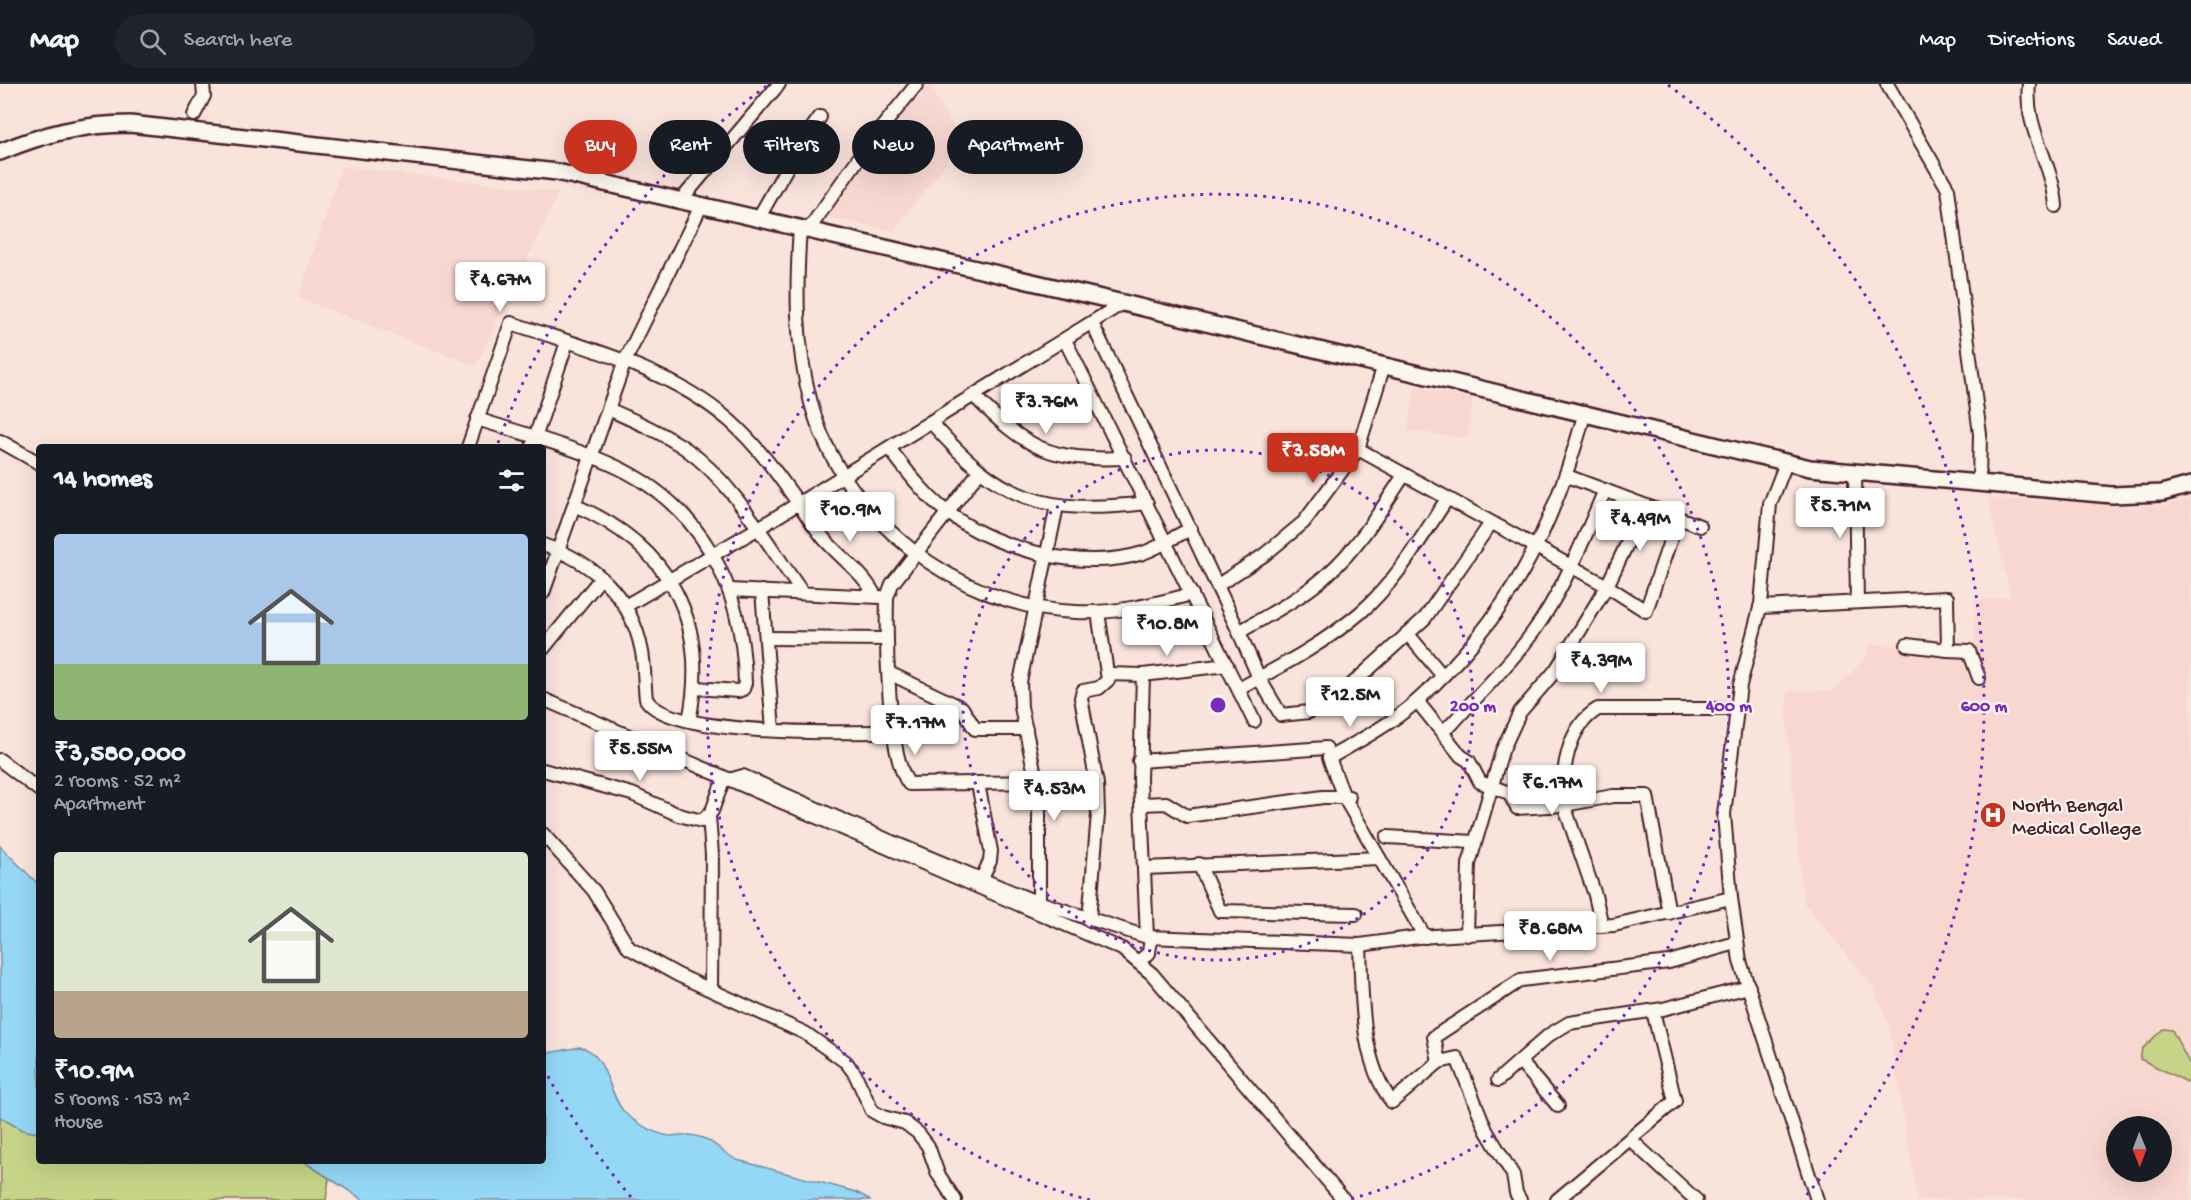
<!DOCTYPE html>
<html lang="en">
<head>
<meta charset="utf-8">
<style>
	body { margin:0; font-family:"Gochi Hand",sans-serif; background:#20242c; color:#f1f3f6; height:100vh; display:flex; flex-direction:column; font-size:22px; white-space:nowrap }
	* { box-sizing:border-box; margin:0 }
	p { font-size:20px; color:#9ea1a6 }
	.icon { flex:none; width:33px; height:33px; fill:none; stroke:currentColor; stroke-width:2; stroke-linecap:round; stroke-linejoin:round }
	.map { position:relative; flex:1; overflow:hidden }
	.sheet { position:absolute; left:36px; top:360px; width:510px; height:720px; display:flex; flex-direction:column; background:#171b24; border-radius:6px; box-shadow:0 6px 24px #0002 }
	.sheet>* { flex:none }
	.guide { position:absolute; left:564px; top:36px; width:570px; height:54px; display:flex; gap:12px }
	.needle { width:39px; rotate:179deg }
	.fabs { position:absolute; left:2106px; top:1032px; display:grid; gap:12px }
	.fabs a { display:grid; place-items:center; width:66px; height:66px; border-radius:50%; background:#171b24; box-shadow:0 6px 24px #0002; font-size:30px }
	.price { position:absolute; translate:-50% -51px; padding:0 14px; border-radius:6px; background:#fff; color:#222; font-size:20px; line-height:39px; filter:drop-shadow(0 2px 3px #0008) }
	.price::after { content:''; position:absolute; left:50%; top:36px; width:18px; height:14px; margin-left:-9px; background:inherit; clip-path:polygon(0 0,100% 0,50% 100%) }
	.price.active { background:#c8321e; color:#fff }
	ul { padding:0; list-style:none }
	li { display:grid; align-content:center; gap:12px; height:318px; padding:0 18px }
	li span { display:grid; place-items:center; height:186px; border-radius:6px; color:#555 }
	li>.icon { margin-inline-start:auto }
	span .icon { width:108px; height:108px; fill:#fffc; stroke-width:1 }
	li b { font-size:26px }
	h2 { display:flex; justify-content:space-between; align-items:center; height:72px; padding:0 18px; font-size:26px }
	.pill { padding:0 21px; border-radius:27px; background:#171b24; box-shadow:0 6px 24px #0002; font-size:21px; line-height:54px }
	.pill.active { background:#c8321e; color:#fff }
	header { display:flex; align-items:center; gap:36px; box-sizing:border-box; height:84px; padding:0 30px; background:#171b24; border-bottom:2px solid #363941 }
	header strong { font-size:28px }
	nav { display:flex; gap:33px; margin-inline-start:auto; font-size:21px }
	.search { width:420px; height:54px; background:#20242c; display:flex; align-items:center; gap:15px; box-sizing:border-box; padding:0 21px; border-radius:33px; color:#9ea1a6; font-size:22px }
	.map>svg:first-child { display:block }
	.built { fill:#f8d7d1; fill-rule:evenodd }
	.green { fill:#c6d488; stroke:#887a5a; stroke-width:1.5 }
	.water { fill:#94d8f6; stroke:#768ea5; stroke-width:1.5 }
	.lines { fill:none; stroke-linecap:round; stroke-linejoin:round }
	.minor-casing { stroke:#4a1f2b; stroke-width:16 }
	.major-casing { stroke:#4a1f2b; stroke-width:20 }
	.minor { stroke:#fbf7ec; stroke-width:12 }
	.major { stroke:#fbf7ec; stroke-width:15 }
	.ring { fill:none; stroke:#7b2cbf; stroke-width:3; stroke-dasharray:3 6 }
	.labels { text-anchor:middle; stroke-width:4.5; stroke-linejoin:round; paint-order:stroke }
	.poi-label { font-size:20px; fill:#4a1f2b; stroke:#fbf7ec; text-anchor:start }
	.centre { fill:#7b2cbf; stroke:#fbf7ec; stroke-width:3 }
	.ring-label { font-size:18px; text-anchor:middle; font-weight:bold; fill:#7b2cbf; stroke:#fbf7ec; stroke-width:4.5; stroke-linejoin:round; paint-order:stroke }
</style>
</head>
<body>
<header>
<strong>Map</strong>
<div class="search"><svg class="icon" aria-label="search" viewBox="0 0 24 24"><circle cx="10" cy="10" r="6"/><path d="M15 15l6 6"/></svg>Search here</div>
<nav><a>Map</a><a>Directions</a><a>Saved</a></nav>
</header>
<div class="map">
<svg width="2191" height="1116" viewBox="0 0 2191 1116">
	<rect width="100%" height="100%" fill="#f9e4dc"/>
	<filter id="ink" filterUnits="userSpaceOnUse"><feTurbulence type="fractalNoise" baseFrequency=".0167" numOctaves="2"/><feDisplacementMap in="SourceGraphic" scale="12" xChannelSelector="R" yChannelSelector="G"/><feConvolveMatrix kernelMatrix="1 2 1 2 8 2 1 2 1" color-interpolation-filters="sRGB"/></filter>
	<g filter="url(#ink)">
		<g class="built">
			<polygon points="924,0 929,0 962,59 893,147 825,132 869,67"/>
			<polygon points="342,82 559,108 476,282 298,214"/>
			<polygon points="1415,302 1473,315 1467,354 1407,347"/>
			<path d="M1987,414L2134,422H2160L2191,415V1116H1917L1888,938L1872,901L1803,818L1787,644V607H1833L1865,574L1871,560L1973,570L1975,516L2011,513ZM2116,1042H2162V1088H2116Z"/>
		</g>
		<g class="green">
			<polygon points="2163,945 2172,946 2191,983 2191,996 2187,998 2140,975 2142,965"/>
			<polygon points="0,1033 22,1046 39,1049 39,1077 303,1077 329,1094 326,1116 1,1116"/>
		</g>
		<g class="water">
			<polygon points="0,762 39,801 39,1049 22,1046 0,1033"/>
			<path d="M580,963C607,967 608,1012 625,1029C636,1039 656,1051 671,1052C682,1052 691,1049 703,1054C716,1059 724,1070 737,1076L856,1108L871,1116H363L303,1077H543V970Z"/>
		</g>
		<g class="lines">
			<defs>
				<g id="minor">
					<polyline points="1887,0 1948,105 1980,350 1979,398"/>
					<path d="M2029,0C2024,45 2053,79 2056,122"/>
					<polyline points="194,31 204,12 203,0"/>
					<polyline points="682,115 779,0"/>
					<polyline points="759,133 798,64 820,33"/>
					<path d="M800,143C796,203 795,260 811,319C841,433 958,524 1076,528C1115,530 1154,520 1192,510"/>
					<polyline points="809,145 870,58 917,0"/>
					<path d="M1092,239L1239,548C1270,530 1302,514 1328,490C1359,462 1381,426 1404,391"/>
					<polyline points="1065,256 1254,637"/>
					<path d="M974,312C1027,365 1049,377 1125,374"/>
					<path d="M608,325C635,337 661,348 686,365C735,400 767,460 802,508"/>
					<path d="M477,335C521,349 567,361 608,379C701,419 743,502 745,599L743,605L738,607L696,604"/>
					<path d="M931,338C1001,418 1043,431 1147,419"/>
					<polyline points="0,357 39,379"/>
					<path d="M468,363L511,239C586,264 669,284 730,337C767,370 792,412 821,451C838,473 863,487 875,512"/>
					<polyline points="532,363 567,258"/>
					<path d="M889,364C906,386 925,412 947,428C998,466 1081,488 1143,469C1161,463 1174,452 1191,445"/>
					<polyline points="1358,365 1607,502 1556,586 1520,628 1502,667 1469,780 1467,851"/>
					<polyline points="1786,379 1770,420 1761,520 1740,601 1724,730 1731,814 1740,877 1817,1116"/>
					<path d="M979,388L892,500L887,513C886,551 887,673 909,700L1037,698"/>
					<polyline points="1855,390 1857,518"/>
					<polyline points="1567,392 1700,442"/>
					<path d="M574,421C668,461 710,535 689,637"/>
					<polyline points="1645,422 1607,502 1646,527 1678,434"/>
					<path d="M543,461C595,478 632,514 642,568C645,584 644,600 646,615C668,654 849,648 893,648"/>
					<polyline points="1218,501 1264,471 1304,438 1358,365 1384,281"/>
					<polyline points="730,506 880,513"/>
					<polyline points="762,507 773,646"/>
					<polyline points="543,509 625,277 702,120"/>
					<polyline points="627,521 757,445 1123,219"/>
					<polyline points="1760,523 1947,514 1948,566 1969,567 1979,594"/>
					<polyline points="1239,548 1259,594 1281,631 1309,628 1348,604 1425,534 1491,439"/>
					<polyline points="1407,549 1442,591"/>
					<polyline points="767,554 887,555"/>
					<polyline points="1907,561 1948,566"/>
					<polyline points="543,565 601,494"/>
					<polyline points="889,589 962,624 975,645 1026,645"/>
					<polyline points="1108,590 1143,591 1227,581"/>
					<polyline points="1143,591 1140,696 1147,853"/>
					<path d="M1239,605C1281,582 1323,560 1360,529C1396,498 1421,454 1447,415"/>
					<polyline points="543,615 1122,865 1152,890 1344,1116"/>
					<path d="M1417,617L1461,672L1469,677L1480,698L1509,709L1517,724L1564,721C1561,688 1567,643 1598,625H1737"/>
					<path d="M1442,647L1452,640C1482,606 1517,574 1542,535C1568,495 1586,450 1605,406"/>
					<polyline points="0,676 39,706"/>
					<polyline points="1139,677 1326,664"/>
					<polyline points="543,686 632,710 679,731 702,737 712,727 724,694"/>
					<polyline points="729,696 743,692 892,758 1029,815 1147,853 1360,861 1418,853 1614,841 1731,814"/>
					<polyline points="978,700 991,767 990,777 981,796"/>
					<polyline points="1142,720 1166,719 1187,732 1323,713 1349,713"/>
					<polyline points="709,732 712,771 711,905"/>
					<polyline points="543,750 594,807 629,864 678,891 805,949 846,978 855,990 872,1027 883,1033 905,1039 918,1049 928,1062 938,1090 955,1116"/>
					<polyline points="1387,753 1475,758"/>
					<polyline points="1199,780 1220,827 1356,830"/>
					<polyline points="1145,784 1379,774"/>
					<polyline points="1039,818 1039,710 1021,623 1020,598 1057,422"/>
					<polyline points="1089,836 1098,730 1097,700 1081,614 1083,607 1099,604 1108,596 1098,528"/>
					<polyline points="1602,842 1595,811 1564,721 1613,712 1647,712 1669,829"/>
					<path d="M1425,853L1344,713L1329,674C1359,657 1391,640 1417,617C1509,534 1553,446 1585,328"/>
					<path d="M1360,861C1362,912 1360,976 1392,1018L1439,978L1457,974L1486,1046L1513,1091L1516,1109L1520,1116"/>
					<polyline points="1138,878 1149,869 1151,853"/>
					<polyline points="1520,977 1558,1022"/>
					<polyline points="1439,978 1434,953 1521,896 1669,878 1736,859"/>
					<polyline points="1498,996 1549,951 1569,939 1663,925 1749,903"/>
					<polyline points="1630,1055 1696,1116"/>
					<polyline points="1557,1116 1675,1017 1653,927"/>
				</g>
				<path id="major" d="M0,68C43,50 83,40 130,40L557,88L1123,219L1810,384L2112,411L2162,409L2191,401"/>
			</defs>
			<use href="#minor" class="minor-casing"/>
			<use href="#major" class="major-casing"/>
			<use href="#minor" class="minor"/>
			<use href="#major" class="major"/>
		</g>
	</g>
	<g class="ring">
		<circle cx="1218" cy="621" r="255"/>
		<path d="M1090 1116A511 511 0 1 1 1346 1116"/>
		<path d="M631 1113A766 766 0 0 1 545 987M498 359A766 766 0 0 1 768 1M1668 1A766 766 0 0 1 1805 1113"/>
	</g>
	<defs>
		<symbol id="hospital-disc" viewBox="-11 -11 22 22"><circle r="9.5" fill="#c8321e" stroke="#fbf7ec"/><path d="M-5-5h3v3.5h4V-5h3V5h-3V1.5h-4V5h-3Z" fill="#fff"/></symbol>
	</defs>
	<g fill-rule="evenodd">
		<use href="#hospital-disc" x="1978" y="716" width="30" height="30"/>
	</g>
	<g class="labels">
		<g class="poi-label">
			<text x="2012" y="727">North Bengal<tspan x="2012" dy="23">Medical College</tspan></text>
		</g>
	</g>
	<circle cx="1218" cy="621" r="9" class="centre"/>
	<g class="ring-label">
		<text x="1473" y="627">200 m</text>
		<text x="1729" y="627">400 m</text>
		<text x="1984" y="627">600 m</text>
	</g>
</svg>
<div class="fabs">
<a><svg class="needle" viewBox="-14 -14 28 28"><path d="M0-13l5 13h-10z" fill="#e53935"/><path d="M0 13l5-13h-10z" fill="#9ea1a6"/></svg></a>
</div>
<b class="price" style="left:500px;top:229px">₹4.67M</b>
<b class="price" style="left:1046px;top:351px">₹3.76M</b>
<b class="price active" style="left:1313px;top:400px">₹3.58M</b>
<b class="price" style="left:1840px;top:455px">₹5.71M</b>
<b class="price" style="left:850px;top:459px">₹10.9M</b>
<b class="price" style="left:1640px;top:468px">₹4.49M</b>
<b class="price" style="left:1167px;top:573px">₹10.8M</b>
<b class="price" style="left:1601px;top:610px">₹4.39M</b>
<b class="price" style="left:1350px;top:644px">₹12.5M</b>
<b class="price" style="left:915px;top:672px">₹7.17M</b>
<b class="price" style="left:640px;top:698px">₹5.55M</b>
<b class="price" style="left:1552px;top:732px">₹6.17M</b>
<b class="price" style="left:1054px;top:738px">₹4.53M</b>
<b class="price" style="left:1550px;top:878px">₹8.68M</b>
<div class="guide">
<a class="pill active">Buy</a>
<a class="pill">Rent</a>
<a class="pill">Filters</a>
<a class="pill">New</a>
<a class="pill">Apartment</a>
</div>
<section class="sheet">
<h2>14 homes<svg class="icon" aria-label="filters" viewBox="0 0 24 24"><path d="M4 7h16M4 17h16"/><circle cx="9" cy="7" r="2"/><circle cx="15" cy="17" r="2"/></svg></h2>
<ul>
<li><span style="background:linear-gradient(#a9c7e8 70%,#8fb573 0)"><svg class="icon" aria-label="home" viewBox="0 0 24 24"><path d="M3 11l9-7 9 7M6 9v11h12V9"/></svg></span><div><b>₹3,580,000</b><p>2 rooms · 52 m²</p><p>Apartment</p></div></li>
<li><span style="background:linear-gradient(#dfe7d0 75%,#b9a48a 0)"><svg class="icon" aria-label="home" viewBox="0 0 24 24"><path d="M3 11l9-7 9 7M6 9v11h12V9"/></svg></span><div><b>₹10.9M</b><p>5 rooms · 153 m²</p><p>House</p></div></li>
</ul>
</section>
</div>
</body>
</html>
